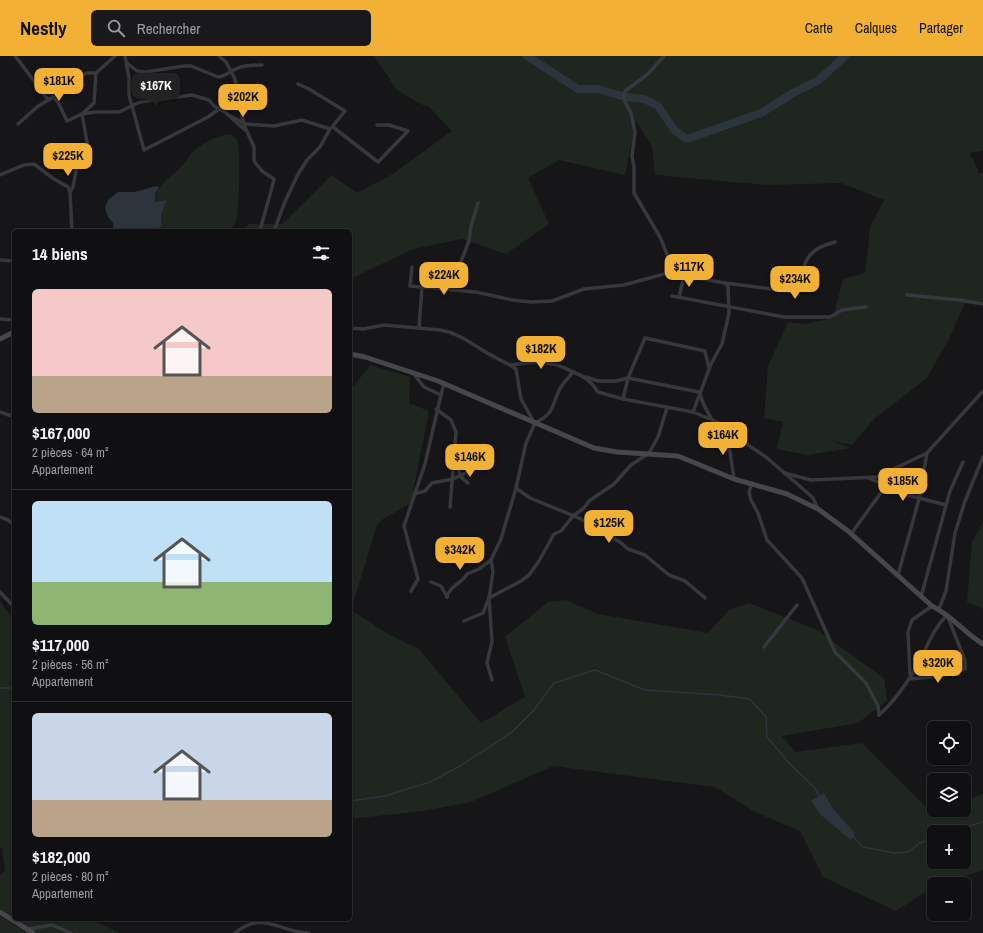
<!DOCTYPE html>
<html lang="fr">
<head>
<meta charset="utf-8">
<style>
	body { margin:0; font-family:"Archivo Narrow",sans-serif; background:#19191b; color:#f1f3f6; height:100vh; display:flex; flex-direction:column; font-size:15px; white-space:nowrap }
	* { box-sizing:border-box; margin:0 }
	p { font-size:13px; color:#9c9d9f }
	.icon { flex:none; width:22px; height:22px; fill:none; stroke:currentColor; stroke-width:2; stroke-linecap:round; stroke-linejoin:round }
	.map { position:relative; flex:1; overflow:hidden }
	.panel { position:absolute; left:12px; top:173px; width:340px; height:692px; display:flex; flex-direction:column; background:#101012; border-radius:6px; box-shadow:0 1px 3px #0004,0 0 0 1px #303032 }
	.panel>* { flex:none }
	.tools { position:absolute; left:927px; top:665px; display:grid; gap:8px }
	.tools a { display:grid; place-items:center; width:44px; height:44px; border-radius:6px; background:#101012; box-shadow:0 1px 3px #0004,0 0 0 1px #303032; font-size:20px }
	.price { position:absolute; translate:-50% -34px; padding:0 9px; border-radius:8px; background:#f2b134; color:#111; font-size:13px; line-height:26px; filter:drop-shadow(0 1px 2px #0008) }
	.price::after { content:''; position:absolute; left:50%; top:24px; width:12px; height:9px; margin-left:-6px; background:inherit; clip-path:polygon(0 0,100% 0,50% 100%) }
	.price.active { background:#222; color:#fff }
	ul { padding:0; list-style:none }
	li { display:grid; align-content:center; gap:8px; height:212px; padding:0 20px }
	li+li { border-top:1px solid #303032 }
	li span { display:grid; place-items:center; height:124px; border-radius:6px; color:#555 }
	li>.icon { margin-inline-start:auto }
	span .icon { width:72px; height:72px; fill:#fffc; stroke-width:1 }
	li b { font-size:17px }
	h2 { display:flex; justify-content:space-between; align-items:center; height:48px; padding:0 20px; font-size:17px }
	header { display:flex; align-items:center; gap:24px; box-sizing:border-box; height:56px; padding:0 20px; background:#f2b134; color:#111 }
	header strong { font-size:19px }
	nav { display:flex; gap:22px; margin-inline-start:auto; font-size:14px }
	.search { width:280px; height:36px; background:#19191b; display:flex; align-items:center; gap:10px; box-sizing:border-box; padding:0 14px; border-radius:6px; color:#9c9d9f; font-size:15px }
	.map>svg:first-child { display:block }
	.green { fill:#1e261f; fill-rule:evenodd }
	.water { fill:#2c353c }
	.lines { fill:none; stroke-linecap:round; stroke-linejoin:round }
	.stream { stroke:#2c353c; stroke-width:1.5 }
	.river { stroke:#2c353c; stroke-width:8 }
	.street { stroke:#37383d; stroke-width:3.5 }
	.secondary { stroke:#45474d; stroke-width:5 }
</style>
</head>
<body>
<header>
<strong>Nestly</strong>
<div class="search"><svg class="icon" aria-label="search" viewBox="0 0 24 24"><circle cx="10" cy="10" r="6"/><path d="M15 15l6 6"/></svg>Rechercher</div>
<nav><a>Carte</a><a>Calques</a><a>Partager</a></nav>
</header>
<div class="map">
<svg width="983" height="877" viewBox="0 0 983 877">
	<rect width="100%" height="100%" fill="#161618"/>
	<g class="green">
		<polygon points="374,0 983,0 983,95 970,97 979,117 983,117 983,249 965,247 948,285 927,322 874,363 852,389 833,385 851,392 808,399 777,393 783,366 764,362 768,310 788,266 804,268 833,262 843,223 865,217 870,171 884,144 841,127 767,129 655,119 652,90 636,65 625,119 559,104 528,122 549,168 506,198 462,183 413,193 350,223 350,175 243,175 249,168 282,168 332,119 357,137 391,119 452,75 429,51 418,47 397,34"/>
		<path d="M230,78C232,79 235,82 237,84C241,92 239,151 237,161C236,166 232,171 230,175H155L161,170V159L167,145L155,146C155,129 171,121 182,110C187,105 190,97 196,93C205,86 219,79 230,78Z"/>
		<path d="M370,309L410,321L409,347L429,355L411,447L383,463L377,469L351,554L390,579L419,593L481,667L525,641L505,581L548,546L566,544L598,558L708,577L729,554L749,547L817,574L884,622L887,645L858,667L782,680L795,696L862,687L929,754L934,752V754H964V744L983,738V814L940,828H934V830L896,855L823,821L800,775L755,756L715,731L553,710L471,746L422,755L350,763V335ZM934,776H964V806H934Z"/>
		<polygon points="983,466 983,553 967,546 972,486"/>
		<polygon points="0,545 14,565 14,862 0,853 0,819 5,814 2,792 0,792"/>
		<polygon points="0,860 27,877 28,877 0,877"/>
		<polygon points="15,863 90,863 120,877 37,877"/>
	</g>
	<g class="water">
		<polygon points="156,130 159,131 155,138 155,146 167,144 161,159 161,170 155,175 114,175 113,167 108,161 105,152 108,144 118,136 135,136"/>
		<polygon points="824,737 833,753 855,777 851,784 821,759 811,745"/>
	</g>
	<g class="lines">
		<g class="stream">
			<polyline points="0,632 14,632"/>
			<polyline points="350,745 385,740 430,726 460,710 512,676 534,654 554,627 595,614 645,634 720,639 750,643 766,661 767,681 790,708 814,731 820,741"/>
			<polyline points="950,776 983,766"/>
			<polyline points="852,779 863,791 895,797 908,796 920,787 934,782"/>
		</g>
		<polyline class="river" points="527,0 578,33 598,33 625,41 644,43 658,50 675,75 685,82 690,82 761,57 793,37 819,24 845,0"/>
		<g class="street">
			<path d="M15,0C27,14 36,30 49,44"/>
			<polyline points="125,0 129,22 129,39 144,94 208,61 219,53"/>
			<path d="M219,0L226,6L235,23L244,69L254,91V105L262,115L274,123C274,126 262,166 260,175"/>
			<polyline points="664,0 648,18 625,35 623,42 631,57 635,76 632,100 634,111 634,137 660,181 672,210 668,217"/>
			<path d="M127,7L137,15L146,16L184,10H191L218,21C225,21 230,15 236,13C244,9 254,9 262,9"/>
			<polyline points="298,28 309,33 345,55 332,71"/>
			<polyline points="53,41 58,46 67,65 82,58 94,47 96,17 115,0"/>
			<polyline points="82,58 95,56 119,56 140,46 192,39 209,44 214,50 225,56 245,74"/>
			<polyline points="230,60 246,68 274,70 302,64 330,73 320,91 307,104 297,120 284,148 274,175"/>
			<polyline points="18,68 37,51 53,41 70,25 87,17 96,17"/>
			<polyline points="333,71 378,106 408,75 389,69 377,69"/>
			<polyline points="0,119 24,109 34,108 54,123 68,131 70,136 72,175"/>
			<polyline points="70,136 73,131 77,110 84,104 88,91 82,58"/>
			<polyline points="0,204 14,205"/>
			<polyline points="412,211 410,230 476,236 512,244 531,246 552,245 584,233 624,229 668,217 725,227 728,231 729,257 722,288 711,308 693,356"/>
			<path d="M725,227L794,236C807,210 800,195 835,186"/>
			<polyline points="448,232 451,231 469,185 471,170 478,147"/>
			<polyline points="907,239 960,244 983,248"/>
			<polyline points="672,240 784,261 830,261 842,254 866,251"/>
			<polyline points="679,241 684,220"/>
			<polyline points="0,263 14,264"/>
			<path d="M350,272L363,273L384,269L440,274C460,277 474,290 491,299C499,304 508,307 516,313L521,343L534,366"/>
			<polyline points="419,272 422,231"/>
			<path d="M511,309C532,305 554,304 573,316"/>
			<polyline points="586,321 598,325 616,325 628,322 699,336 704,349 712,364"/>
			<polyline points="441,339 444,327"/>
			<polyline points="623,343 693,356 722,368 727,375 766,401 802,432 813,442 818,453"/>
			<polyline points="436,353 451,364 456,376 450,451"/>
			<polyline points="0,356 14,361"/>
			<polyline points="727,375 734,423"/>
			<polyline points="455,391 468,406 488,410"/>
			<polyline points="455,406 462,422 468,427"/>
			<polyline points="784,417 811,424 877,421 927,397 983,335"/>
			<polyline points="869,422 904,438 946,449"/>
			<polyline points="752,427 749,436 751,444 758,457 767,484 802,522 835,596 866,627 878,650 879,659"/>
			<polyline points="516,432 530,442 579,462 620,486 628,493 645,499 669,519 685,525 705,542"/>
			<polyline points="414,438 425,435 432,427 453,423 482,409"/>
			<polyline points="0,461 8,464 14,469"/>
			<polyline points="851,478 883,434 897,418 897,411"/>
			<polyline points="898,519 919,443 927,397"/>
			<polyline points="431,526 441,530 447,541"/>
			<polyline points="411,535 418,523 404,470 425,408 441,339 424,331 412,316"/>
			<polyline points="0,536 14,551"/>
			<path d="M447,541C450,529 462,528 467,518L479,513L491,504"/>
			<polyline points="921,541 950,435 963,406"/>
			<path d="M489,542L493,516L491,504L501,483L516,432L526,387L535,367C559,355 550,346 563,328C566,324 570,320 573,316C585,320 592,326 598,336L623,343L628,322L645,282L705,295L709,312"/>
			<polyline points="489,542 521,525 529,519 539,505 554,478 561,475 573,460 584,452 589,445 614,428 631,409 649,397 658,381 667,352"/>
			<polyline points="939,553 946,535 955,477 965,445 983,401"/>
			<polyline points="464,565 483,557 489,542 492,585 487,607 492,624"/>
			<polyline points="764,591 797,549"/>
			<polyline points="910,618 908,576 912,564 932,550"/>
			<path d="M879,659C894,646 907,627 917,610C927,592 932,574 947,559L965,604V613L942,620L909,623"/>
			<polyline points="28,873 52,869 71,877"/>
			<path d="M235,877C263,854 278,876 309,877"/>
		</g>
		<g class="secondary">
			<polyline points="0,283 14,276"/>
			<path d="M350,298L365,301L438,325L594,392L617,396L678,400L734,423L787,438L818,453L848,475L932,550C951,559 965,577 983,588"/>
			<polyline points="0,856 33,877"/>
		</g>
	</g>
</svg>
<div class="tools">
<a><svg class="icon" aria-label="locate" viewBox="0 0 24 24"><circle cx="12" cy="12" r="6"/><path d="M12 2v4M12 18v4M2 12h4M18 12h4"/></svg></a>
<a><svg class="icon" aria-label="layers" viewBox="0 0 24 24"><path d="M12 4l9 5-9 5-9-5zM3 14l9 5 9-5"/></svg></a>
<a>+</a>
<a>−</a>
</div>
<b class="price" style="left:59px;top:46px">$181K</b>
<b class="price active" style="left:156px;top:51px">$167K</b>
<b class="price" style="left:243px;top:62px">$202K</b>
<b class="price" style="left:68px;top:121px">$225K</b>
<b class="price" style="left:689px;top:232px">$117K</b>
<b class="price" style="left:444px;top:240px">$224K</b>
<b class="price" style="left:795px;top:244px">$234K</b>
<b class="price" style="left:541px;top:314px">$182K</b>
<b class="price" style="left:723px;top:400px">$164K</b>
<b class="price" style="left:470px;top:422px">$146K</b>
<b class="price" style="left:903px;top:446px">$185K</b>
<b class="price" style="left:609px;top:488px">$125K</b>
<b class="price" style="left:460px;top:515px">$342K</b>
<b class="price" style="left:938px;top:628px">$320K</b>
<section class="panel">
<h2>14 biens<svg class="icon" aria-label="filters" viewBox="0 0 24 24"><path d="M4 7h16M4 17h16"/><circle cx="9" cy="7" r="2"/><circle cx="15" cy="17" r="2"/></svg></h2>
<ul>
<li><span style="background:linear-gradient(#f6c9c9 70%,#b9a48a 0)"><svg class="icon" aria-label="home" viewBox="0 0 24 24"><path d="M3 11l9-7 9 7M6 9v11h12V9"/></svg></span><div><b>$167,000</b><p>2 pièces · 64 m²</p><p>Appartement</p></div></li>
<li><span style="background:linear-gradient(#bfe0f5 65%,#8fb573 0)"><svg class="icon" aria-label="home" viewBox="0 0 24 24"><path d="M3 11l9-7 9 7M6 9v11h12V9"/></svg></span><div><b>$117,000</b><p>2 pièces · 56 m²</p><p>Appartement</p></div></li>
<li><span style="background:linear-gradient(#c9d6e8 70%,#b9a48a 0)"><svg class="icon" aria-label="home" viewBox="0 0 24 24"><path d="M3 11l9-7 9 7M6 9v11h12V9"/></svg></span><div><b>$182,000</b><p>2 pièces · 80 m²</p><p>Appartement</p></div></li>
</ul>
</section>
</div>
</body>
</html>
